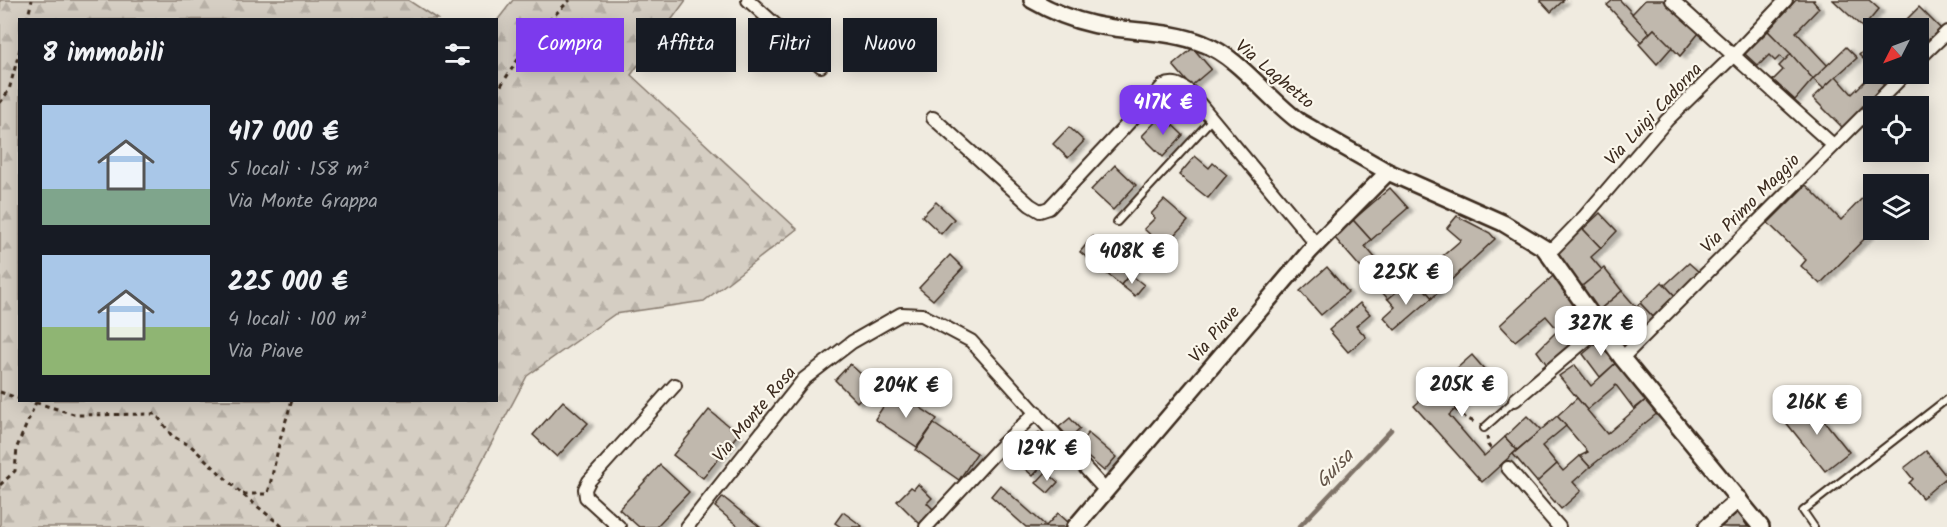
<!DOCTYPE html>
<html lang="it">
<head>
<meta charset="utf-8">
<style>
	body { margin:0; font-family:Kalam,sans-serif; background:#242831; color:#f1f3f6; height:100vh; display:flex; flex-direction:column; font-size:22px; white-space:nowrap }
	* { box-sizing:border-box; margin:0 }
	p { font-size:20px; color:#9ea1a6 }
	.icon { flex:none; width:33px; height:33px; fill:none; stroke:currentColor; stroke-width:2; stroke-linecap:round; stroke-linejoin:round }
	.map { position:relative; flex:1; overflow:hidden }
	.side { position:absolute; left:18px; top:18px; width:480px; height:384px; display:flex; flex-direction:column; background:#171b24; border-radius:0px; box-shadow:0 3px 15px #0003 }
	.side>* { flex:none }
	.top-card { position:absolute; left:516px; top:18px; width:570px; height:54px; display:flex; gap:12px }
	.needle { width:39px; rotate:228deg }
	.tools { position:absolute; left:1863px; top:18px; display:grid; gap:12px }
	.tools a { display:grid; place-items:center; width:66px; height:66px; border-radius:0px; background:#171b24; box-shadow:0 3px 15px #0003; font-size:30px }
	.price { position:absolute; translate:-50% -51px; padding:0 14px; border-radius:12px; background:#fff; color:#222; font-size:20px; line-height:39px; filter:drop-shadow(0 2px 3px #0008) }
	.price::after { content:''; position:absolute; left:50%; top:36px; width:18px; height:14px; margin-left:-9px; background:inherit; clip-path:polygon(0 0,100% 0,50% 100%) }
	.price.on { background:#7c3aed; color:#fff }
	ul { padding:0; list-style:none }
	li { display:flex; align-items:center; gap:18px; height:150px; padding:0 24px }
	li span { display:grid; place-items:center; flex:none; width:168px; height:120px; border-radius:0px; color:#555 }
	li>.icon { margin-inline-start:auto }
	span .icon { width:72px; height:72px; fill:#fffc; stroke-width:1 }
	li b { font-size:26px }
	h2 { display:flex; justify-content:space-between; align-items:center; height:72px; padding:0 24px; font-size:26px }
	.tag { padding:0 21px; border-radius:0px; background:#171b24; box-shadow:0 3px 15px #0003; font-size:21px; line-height:54px }
	.tag.on { background:#7c3aed; color:#fff }
	.map>svg:first-child { display:block }
	.forest { fill:url(#forest-firs); stroke:#887c70; stroke-width:1.5 }
	.lines { fill:none; stroke-linecap:round; stroke-linejoin:round }
	.stream { stroke:#7f7367; stroke-width:4.5 }
	.building { fill:#c0b8ad; stroke:#3b2a1e; stroke-width:1.5; filter:url(#shadow) }
	.service-casing { stroke:#3b2a1e; stroke-width:10 }
	.minor-casing { stroke:#3b2a1e; stroke-width:16 }
	.tertiary-casing { stroke:#3b2a1e; stroke-width:20 }
	.path { stroke:#3b2a1e; stroke-width:3; stroke-dasharray:4.5 4.5; stroke-linecap:butt }
	.service { stroke:#fbf7ec; stroke-width:6 }
	.minor { stroke:#fbf7ec; stroke-width:12 }
	.tertiary { stroke:#fbf7ec; stroke-width:15 }
	.labels { text-anchor:middle; stroke-width:4.5; stroke-linejoin:round; paint-order:stroke }
	.street-label { font-size:18px; fill:#3b2a1e; stroke:#fbf7ec }
	.water-label { font-size:20px; font-style:italic; fill:#635448; stroke:#fbf7ec }
</style>
</head>
<body>
<div class="map">
<svg width="1947" height="527" viewBox="0 0 1947 527">
	<defs>
		<pattern id="forest-firs" width="22" height="20" patternUnits="userSpaceOnUse" patternTransform="scale(1.5)"><rect width="22" height="20" fill="#d5cec3"/><path d="M5 1l3.5 6h-7zM16 11l3.5 6h-7z" fill="#b8b1a7"/></pattern>
		<filter id="shadow"><feDropShadow dx="5" dy="3" stdDeviation="1.5" flood-color="#0004"/></filter>
	</defs>
	<rect width="100%" height="100%" fill="#f0ebe0"/>
	<filter id="ink" filterUnits="userSpaceOnUse"><feTurbulence type="fractalNoise" baseFrequency=".0167" numOctaves="2"/><feDisplacementMap in="SourceGraphic" scale="12" xChannelSelector="R" yChannelSelector="G"/><feConvolveMatrix kernelMatrix="1 2 1 2 8 2 1 2 1" color-interpolation-filters="sRGB"/></filter>
	<g filter="url(#ink)">
		<polygon class="forest" points="0,0 408,0 437,19 20,20 20,400 496,400 496,22 513,0 686,0 631,75 797,229 704,301 615,314 527,376 447,527 0,527"/>
		<g class="lines">
			<polyline class="stream" points="1299,527 1391,430"/>
		</g>
		<g class="building">
			<polygon points="1540,0 1564,0 1551,12"/>
			<polygon points="1613,0 1620,0 1650,33 1641,42 1607,5"/>
			<polygon points="1645,0 1663,0 1699,33 1680,56 1654,29 1650,33 1632,14"/>
			<polygon points="1796,0 1815,0 1813,1 1819,8 1796,32 1828,66 1813,79 1768,31"/>
			<polygon points="1833,0 1869,0 1879,9 1863,28"/>
			<polygon points="1919,7 1941,29 1919,51 1918,28 1898,28"/>
			<polygon points="1654,29 1672,47 1657,64 1639,44"/>
			<polygon points="1768,31 1791,54 1785,61 1780,56 1775,61 1769,55 1758,66 1745,54"/>
			<polygon points="1874,41 1874,69 1859,55"/>
			<polygon points="1846,47 1857,58 1823,88 1813,79"/>
			<polygon points="1193,48 1211,69 1191,86 1173,65"/>
			<polygon points="1791,54 1813,79 1795,100 1773,80 1783,70 1779,66"/>
			<polygon points="1872,74 1884,85 1843,128 1813,98 1836,76 1852,94"/>
			<polygon points="1162,115 1183,135 1163,157 1142,136"/>
			<polygon points="1069,127 1084,141 1068,158 1053,144"/>
			<polygon points="1195,156 1209,168 1213,163 1227,175 1208,198 1179,175"/>
			<polygon points="1115,165 1136,185 1113,210 1091,190"/>
			<polygon points="1886,174 1897,184 1875,184"/>
			<polygon points="1806,185 1841,220 1874,186 1874,229 1820,284 1801,266 1806,260 1768,223"/>
			<polygon points="1390,188 1408,208 1371,240 1353,220"/>
			<polygon points="1164,200 1188,221 1164,247 1144,229 1155,218 1151,214"/>
			<polygon points="936,202 954,219 941,234 922,216"/>
			<polygon points="1600,213 1617,231 1601,248 1583,229"/>
			<polygon points="1457,216 1490,233 1495,239 1432,298 1415,280 1461,240 1447,228"/>
			<polygon points="1353,220 1371,240 1365,246 1401,288 1388,299 1334,237"/>
			<polygon points="1583,229 1601,248 1591,257 1602,270 1581,287 1557,254"/>
			<polygon points="1093,236 1134,269 1121,285 1080,252"/>
			<polygon points="950,255 963,268 933,300 919,288"/>
			<polygon points="1689,263 1700,273 1676,297 1665,285"/>
			<polygon points="1327,267 1348,292 1321,315 1300,291"/>
			<polygon points="1604,268 1622,291 1598,311 1581,287"/>
			<polygon points="1130,274 1144,285 1135,296 1121,285"/>
			<polygon points="1554,275 1593,325 1547,365 1537,351 1558,330 1546,316 1515,341 1500,325"/>
			<polygon points="1662,282 1676,297 1654,318 1640,303"/>
			<polygon points="1421,285 1432,298 1395,330 1384,317 1395,307 1388,299 1401,288 1409,296"/>
			<polygon points="1622,291 1636,307 1627,315 1632,322 1615,335 1598,311"/>
			<polygon points="1360,303 1370,314 1356,326 1366,337 1348,352 1329,330"/>
			<polygon points="1640,303 1654,318 1628,342 1620,343 1615,335 1632,322 1627,315"/>
			<polygon points="1602,338 1618,361 1600,377 1583,354"/>
			<polygon points="1472,355 1491,377 1449,415 1484,456 1505,437 1517,450 1482,482 1414,406"/>
			<polygon points="1618,361 1648,398 1634,409 1616,385 1587,410 1559,376 1575,365 1591,386"/>
			<polygon points="850,364 873,385 857,402 835,380"/>
			<polygon points="894,390 937,419 917,447 875,419"/>
			<polygon points="1577,398 1607,434 1648,398 1659,412 1590,467 1580,456 1588,452 1557,416"/>
			<polygon points="563,401 588,423 557,457 533,435"/>
			<polygon points="1809,402 1849,452 1825,471 1785,421"/>
			<polygon points="709,410 738,434 703,478 673,455"/>
			<polygon points="1527,416 1541,430 1517,450 1505,437"/>
			<polygon points="1557,416 1566,426 1542,446 1557,464 1537,482 1513,454"/>
			<polygon points="1070,418 1080,429 1070,439 1059,427"/>
			<polygon points="934,424 977,453 959,480 916,450"/>
			<polygon points="1039,432 1052,443 1048,449 1053,453 1033,476 1015,460"/>
			<polygon points="1088,433 1116,457 1104,471 1076,447"/>
			<polygon points="1926,451 1947,477 1922,498 1909,483 1913,479 1904,468"/>
			<polygon points="1580,456 1590,467 1573,482 1581,491 1561,509 1537,482 1557,464 1563,471"/>
			<polygon points="660,465 689,492 656,527 639,527 619,509"/>
			<polygon points="1046,472 1058,482 1048,493 1036,483"/>
			<polygon points="918,484 932,498 927,503 935,511 921,525 897,501 911,487 914,489"/>
			<polygon points="1000,485 1046,526 1058,513 1069,523 1066,527 1026,527 991,496"/>
			<polygon points="723,497 760,527 739,527 715,507"/>
			<polygon points="843,512 862,526 861,527 841,527 835,523"/>
			<polygon points="1738,512 1748,527 1720,527"/>
		</g>
		<g class="lines">
			<defs>
				<g id="service">
					<polyline points="1117,222 1212,119"/>
					<polyline points="1484,428 1515,400"/>
					<polyline points="1814,527 1803,511 1947,399"/>
				</g>
				<g id="minor">
					<polyline points="748,0 821,66"/>
					<polyline points="1672,0 1833,145"/>
					<polyline points="1918,60 1947,32"/>
					<path d="M933,118L1030,205L1040,211L1049,208L1163,86C1175,81 1180,85 1190,92L1316,244"/>
					<polyline points="1544,248 1554,248 1585,216 1667,120 1733,56 1786,0"/>
					<polyline points="1622,358 1905,74"/>
					<polyline points="1515,400 1600,328"/>
					<polyline points="1508,468 1559,527"/>
					<polyline points="619,527 586,497 585,489 589,481 675,385"/>
					<polyline points="687,527 804,379 852,342 901,314 922,315 971,341 1106,491"/>
					<polyline points="926,527 1000,447 1036,412"/>
				</g>
				<g id="tertiary">
					<path d="M1032,0C1051,11 1070,19 1092,24C1129,33 1168,29 1204,44C1239,57 1269,100 1300,122L1388,172L1503,223L1544,248L1622,358L1761,527"/>
					<polyline points="1075,527 1310,251 1388,172"/>
					<polyline points="1707,527 1739,499"/>
				</g>
			</defs>
			<use href="#service" class="service-casing"/>
			<use href="#minor" class="minor-casing"/>
			<use href="#tertiary" class="tertiary-casing"/>
			<g class="path">
				<polyline points="27,20 32,0"/>
				<polyline points="496,93 534,35 570,0"/>
				<polyline points="0,103 9,90 20,49"/>
				<polyline points="0,392 20,399"/>
				<polyline points="27,400 77,415 156,414 172,436 191,446 242,494 283,527"/>
				<polyline points="1455,409 1466,418 1476,423"/>
				<polyline points="1487,436 1488,445 1491,449"/>
				<polyline points="0,485 15,471 17,447 36,402"/>
				<polyline points="243,494 268,494 280,440 292,400"/>
			</g>
			<use href="#service" class="service"/>
			<use href="#minor" class="minor"/>
			<use href="#tertiary" class="tertiary"/>
		</g>
	</g>
	<g class="labels">
		<g class="street-label">
			<text transform="translate(1275 74) rotate(40)" y="6">Via Laghetto</text>
			<text transform="translate(1653 114) rotate(-47)" y="6">Via Luigi Cadorna</text>
			<text transform="translate(1750 203) rotate(-45)" y="6">Via Primo Maggio</text>
			<text transform="translate(1214 334) rotate(-50)" y="6">Via Piave</text>
			<text transform="translate(754 414) rotate(-50)" y="6">Via Monte Rosa</text>
		</g>
		<g class="water-label">
			<text transform="translate(1334 468) rotate(-46)" y="7">Guisa</text>
		</g>
	</g>
</svg>
<div class="tools">
<a><svg class="needle" viewBox="-14 -14 28 28"><path d="M0-13l5 13h-10z" fill="#e53935"/><path d="M0 13l5-13h-10z" fill="#9ea1a6"/></svg></a>
<a><svg class="icon" aria-label="locate" viewBox="0 0 24 24"><circle cx="12" cy="12" r="6"/><path d="M12 2v4M12 18v4M2 12h4M18 12h4"/></svg></a>
<a><svg class="icon" aria-label="layers" viewBox="0 0 24 24"><path d="M12 4l9 5-9 5-9-5zM3 14l9 5 9-5"/></svg></a>
</div>
<b class="price on" style="left:1163px;top:136px">417K €</b>
<b class="price" style="left:1132px;top:285px">408K €</b>
<b class="price" style="left:1406px;top:306px">225K €</b>
<b class="price" style="left:1601px;top:357px">327K €</b>
<b class="price" style="left:1462px;top:418px">205K €</b>
<b class="price" style="left:906px;top:419px">204K €</b>
<b class="price" style="left:1817px;top:436px">216K €</b>
<b class="price" style="left:1047px;top:482px">129K €</b>
<div class="top-card">
<a class="tag on">Compra</a>
<a class="tag">Affitta</a>
<a class="tag">Filtri</a>
<a class="tag">Nuovo</a>
</div>
<section class="side">
<h2>8 immobili<svg class="icon" aria-label="filters" viewBox="0 0 24 24"><path d="M4 7h16M4 17h16"/><circle cx="9" cy="7" r="2"/><circle cx="15" cy="17" r="2"/></svg></h2>
<ul>
<li><span style="background:linear-gradient(#a9c7e8 70%,#7fa58c 0)"><svg class="icon" aria-label="home" viewBox="0 0 24 24"><path d="M3 11l9-7 9 7M6 9v11h12V9"/></svg></span><div><b>417 000 €</b><p>5 locali · 158 m²</p><p>Via Monte Grappa</p></div></li>
<li><span style="background:linear-gradient(#a9c7e8 60%,#8fb573 0)"><svg class="icon" aria-label="home" viewBox="0 0 24 24"><path d="M3 11l9-7 9 7M6 9v11h12V9"/></svg></span><div><b>225 000 €</b><p>4 locali · 100 m²</p><p>Via Piave</p></div></li>
</ul>
</section>
</div>
</body>
</html>
